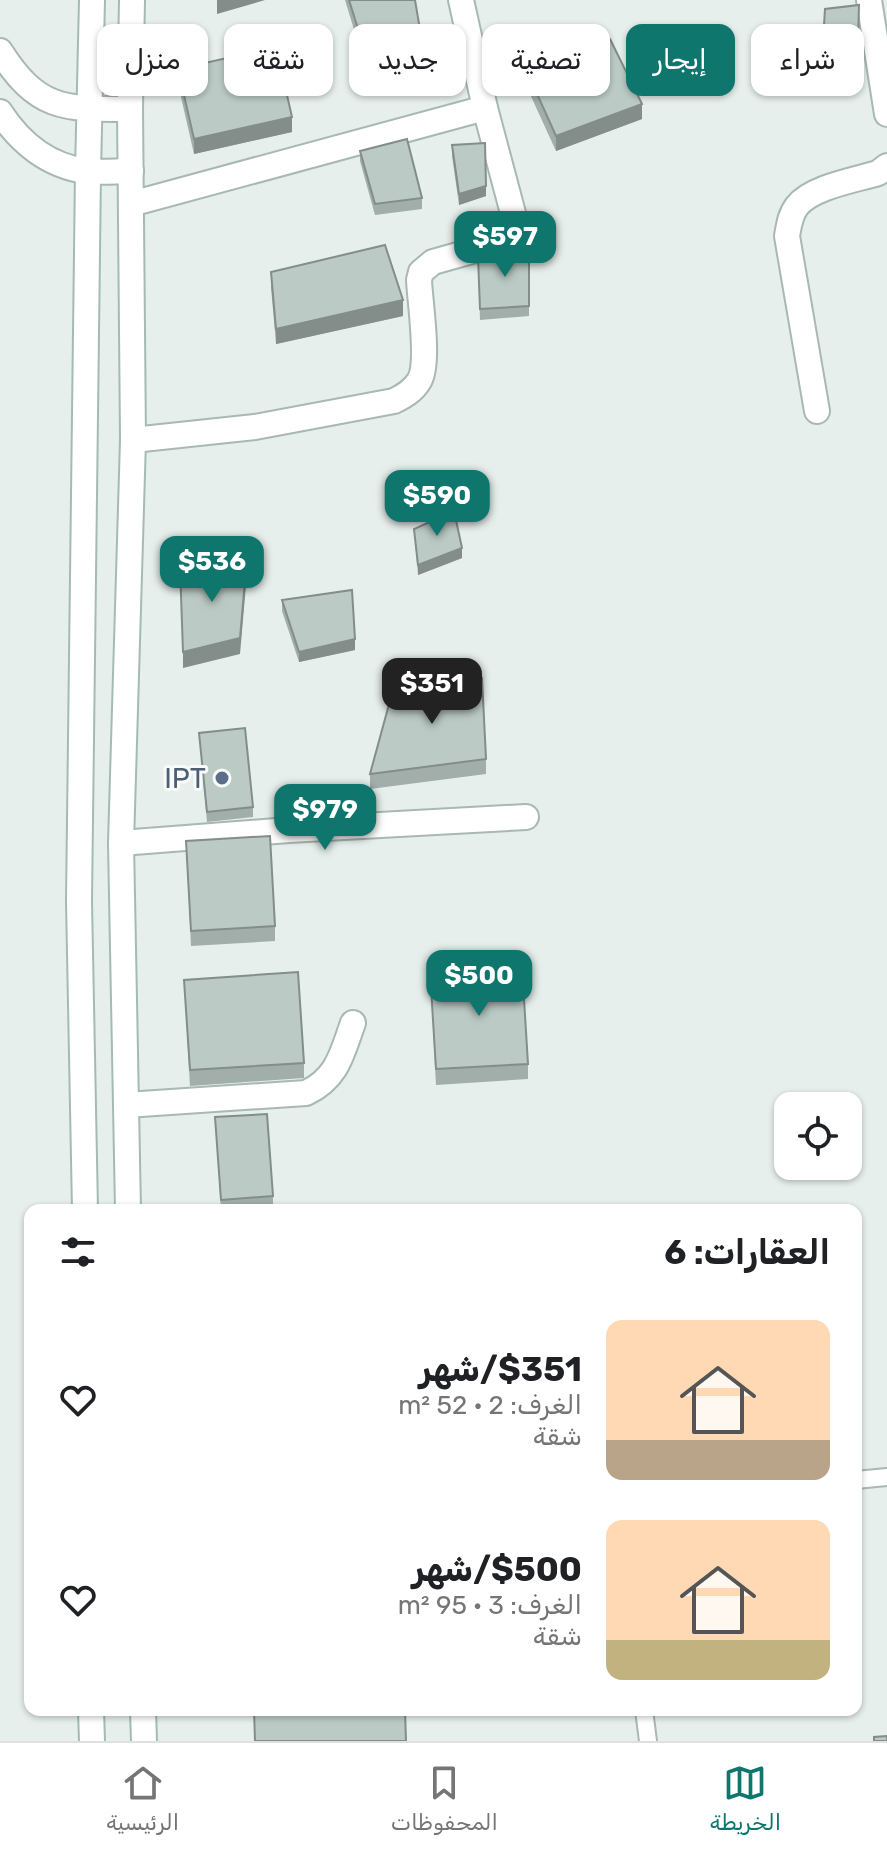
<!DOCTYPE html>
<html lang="ar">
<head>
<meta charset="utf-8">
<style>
	body { margin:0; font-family:Rubik,Cairo,sans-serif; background:#f6f6f6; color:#202124; direction:rtl; height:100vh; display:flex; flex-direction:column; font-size:30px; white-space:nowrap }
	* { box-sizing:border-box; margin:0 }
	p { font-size:26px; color:#757577 }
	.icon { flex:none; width:44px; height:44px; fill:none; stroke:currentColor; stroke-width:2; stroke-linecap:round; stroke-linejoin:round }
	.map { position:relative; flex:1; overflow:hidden; direction:ltr }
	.drawer { position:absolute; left:24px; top:1204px; width:838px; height:512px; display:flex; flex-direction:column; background:#fff; border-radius:16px; box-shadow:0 2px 6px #0004; direction:rtl }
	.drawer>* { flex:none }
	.guide { position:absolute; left:24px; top:24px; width:840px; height:72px; direction:rtl; display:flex; gap:16px }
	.buttons { position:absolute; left:774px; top:1092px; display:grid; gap:16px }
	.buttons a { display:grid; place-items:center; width:88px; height:88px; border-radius:16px; background:#fff; box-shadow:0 2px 6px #0004; font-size:40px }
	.price { position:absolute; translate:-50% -68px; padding:0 18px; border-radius:16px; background:#0f766e; color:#fff; font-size:26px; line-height:52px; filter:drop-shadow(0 2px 4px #0008) }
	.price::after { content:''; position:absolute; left:50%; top:48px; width:24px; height:18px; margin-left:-12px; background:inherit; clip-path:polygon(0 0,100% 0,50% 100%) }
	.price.current { background:#222; color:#fff }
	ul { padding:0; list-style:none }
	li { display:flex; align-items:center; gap:24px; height:200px; padding:0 32px }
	li span { display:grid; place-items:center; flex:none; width:224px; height:160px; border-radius:16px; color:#555 }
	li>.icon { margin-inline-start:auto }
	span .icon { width:96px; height:96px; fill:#fffc; stroke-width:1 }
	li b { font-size:34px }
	h2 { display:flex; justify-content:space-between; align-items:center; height:96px; padding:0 32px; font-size:34px }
	.chip { padding:0 28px; border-radius:16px; background:#fff; box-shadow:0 2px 6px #0004; font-size:28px; line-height:72px }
	.chip.current { background:#0f766e; color:#fff }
	.tab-bar { display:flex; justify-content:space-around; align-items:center; height:112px; border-top:2px solid #e0e0e0; background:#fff; font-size:22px; color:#757577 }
	.tab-bar a { display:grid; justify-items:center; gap:4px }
	.tab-bar .current { color:#0f766e }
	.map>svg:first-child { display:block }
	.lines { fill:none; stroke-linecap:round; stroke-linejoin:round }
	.lane-casing { stroke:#a8b8b2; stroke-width:20 }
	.street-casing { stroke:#a8b8b2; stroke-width:28 }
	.secondary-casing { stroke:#a4bbb3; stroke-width:28 }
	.lane { stroke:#fff; stroke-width:16 }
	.street { stroke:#fff; stroke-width:24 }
	.secondary { stroke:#fff; stroke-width:24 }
	.wall { fill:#a1aea9 }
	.shaded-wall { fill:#838d89 }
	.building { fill:#bbcac4; stroke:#838d89; stroke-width:2 }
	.service-dot { fill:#5c6f8a; stroke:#f7fbf9; stroke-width:3 }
	.labels { text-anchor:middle; stroke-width:6; stroke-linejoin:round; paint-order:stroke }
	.service-label { font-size:28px; fill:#4e5e75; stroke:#f7fbf9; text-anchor:end }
</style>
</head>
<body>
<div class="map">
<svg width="887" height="1741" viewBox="0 0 887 1741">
	<rect width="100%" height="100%" fill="#e6efeb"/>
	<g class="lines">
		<defs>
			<g id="lane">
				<polyline points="856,1480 887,1477"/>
				<polyline points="644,1710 648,1741"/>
			</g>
			<g id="street">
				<polyline points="869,0 887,114"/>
				<path d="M0,51C38,111 65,109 130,109"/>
				<path d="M0,112C20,143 49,166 86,171C101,173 116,171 131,171"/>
				<polyline points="131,204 485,108 461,0"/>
				<path d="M817,411L787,236C789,225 790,215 797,206C812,187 855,180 878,173L887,166"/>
				<path d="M133,440L255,427L394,401C404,396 413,391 419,381C430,364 420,303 419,280L421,272L433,262L504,242L512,236L515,227L514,217L485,108"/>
				<polyline points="121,843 289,830 526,817"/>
				<path d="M126,1105L306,1093C338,1078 342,1053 353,1023"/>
			</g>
			<g id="secondary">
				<polyline points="85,1210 79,901 88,171 92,0"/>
				<polyline points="128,1210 121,843 133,440 130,109 132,0"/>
				<polyline points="91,1710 92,1741"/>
				<polyline points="143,1710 144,1741"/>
			</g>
		</defs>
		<use href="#lane" class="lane-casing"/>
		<use href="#street" class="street-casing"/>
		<use href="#secondary" class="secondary-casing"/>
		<use href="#lane" class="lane"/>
		<use href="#street" class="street"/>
		<use href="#secondary" class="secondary"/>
	</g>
	<g class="wall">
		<polygon points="345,0 415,0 424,69 370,82"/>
		<polygon points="859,5 857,88 821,85 821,74"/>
		<polygon points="524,65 642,119 556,151 524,81"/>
		<polygon points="178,69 292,132 194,154 178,84"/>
		<polygon points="452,145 486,196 459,205 452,156"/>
		<polygon points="360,151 422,198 422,209 375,215 360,161"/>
		<polygon points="529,244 529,316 480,320 478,257"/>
		<polygon points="271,272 403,316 276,344 271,287"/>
		<polygon points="414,529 462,558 418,575"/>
		<polygon points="282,600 355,650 299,662 282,611"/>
		<polygon points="199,733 253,807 253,817 207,822"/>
		<polygon points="486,759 486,774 370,789 370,774"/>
		<polygon points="186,841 275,926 275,941 191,946"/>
		<polygon points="430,971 528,1064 528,1079 436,1085"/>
		<polygon points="184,980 304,1063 304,1078 190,1086"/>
		<polygon points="215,1117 273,1196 273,1210 221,1210"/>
	</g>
	<g class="shaded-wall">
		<polygon points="217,0 265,0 217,14"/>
		<polygon points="424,53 424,69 370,82 370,67"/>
		<polygon points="642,104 642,119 556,151 556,136"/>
		<polygon points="292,117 292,132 194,154 194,139"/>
		<polygon points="486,186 486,196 459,205 459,194"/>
		<polygon points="403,300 403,316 276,344 276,329"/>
		<polygon points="462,548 462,558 418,575 418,565"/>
		<polygon points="246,569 246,585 240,654 183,668 183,652"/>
		<polygon points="355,639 355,650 299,662 299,652"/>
	</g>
	<g class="building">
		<polygon points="349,0 415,0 424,53 370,67"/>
		<polygon points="859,5 857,78 821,74 825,9"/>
		<polygon points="610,39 642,104 556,136 524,65"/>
		<polygon points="276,47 292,117 194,139 178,69"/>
		<polygon points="407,139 422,198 375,204 360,151"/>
		<polygon points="485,143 486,186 459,194 452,145"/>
		<polygon points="529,244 529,306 480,309 478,257"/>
		<polygon points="385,245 403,300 276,329 271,272"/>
		<polygon points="454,511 462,548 418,565 414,529"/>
		<polygon points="235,561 246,569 240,638 183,652 180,567"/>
		<polygon points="352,590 355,639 299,652 282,600"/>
		<polygon points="482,678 486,759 370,774 394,686"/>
		<polygon points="245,728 253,807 207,812 199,733"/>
		<polygon points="270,836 275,926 191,931 186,841"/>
		<polygon points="522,966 528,1064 436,1069 430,971"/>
		<polygon points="298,972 304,1063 190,1070 184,980"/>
		<polygon points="267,1114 273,1196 221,1200 215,1117"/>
		<polygon points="254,1710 405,1710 406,1741 255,1741"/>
		<polygon points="887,1736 887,1741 874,1741 874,1737"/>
	</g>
	<circle class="service-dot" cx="222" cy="778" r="8"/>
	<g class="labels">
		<g class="service-label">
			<text x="206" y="788">IPT</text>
		</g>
	</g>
</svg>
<div class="buttons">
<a><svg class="icon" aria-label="locate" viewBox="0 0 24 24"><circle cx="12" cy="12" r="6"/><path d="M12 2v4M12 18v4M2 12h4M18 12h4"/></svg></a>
</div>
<b class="price" style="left:505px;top:279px">$597</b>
<b class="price" style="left:437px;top:538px">$590</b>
<b class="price" style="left:212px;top:604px">$536</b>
<b class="price current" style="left:432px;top:726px">$351</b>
<b class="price" style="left:325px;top:852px">$979</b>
<b class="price" style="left:479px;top:1018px">$500</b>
<div class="guide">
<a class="chip">شراء</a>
<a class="chip current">إيجار</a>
<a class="chip">تصفية</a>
<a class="chip">جديد</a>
<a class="chip">شقة</a>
<a class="chip">منزل</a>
</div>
<section class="drawer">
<h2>العقارات: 6<svg class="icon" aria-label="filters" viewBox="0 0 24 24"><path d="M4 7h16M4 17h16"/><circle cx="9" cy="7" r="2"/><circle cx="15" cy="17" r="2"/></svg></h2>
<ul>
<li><span style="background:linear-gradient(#ffd9b3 75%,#b9a48a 0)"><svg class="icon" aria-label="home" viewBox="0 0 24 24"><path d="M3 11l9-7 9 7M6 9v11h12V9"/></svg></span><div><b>$351/شهر</b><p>الغرف: 2 · 52 m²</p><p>شقة</p></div><svg class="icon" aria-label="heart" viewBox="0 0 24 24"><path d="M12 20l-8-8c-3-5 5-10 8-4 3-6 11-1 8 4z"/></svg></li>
<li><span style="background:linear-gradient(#ffd9b3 75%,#c2b280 0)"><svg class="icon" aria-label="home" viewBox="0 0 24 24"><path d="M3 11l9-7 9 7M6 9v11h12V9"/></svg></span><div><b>$500/شهر</b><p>الغرف: 3 · 95 m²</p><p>شقة</p></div><svg class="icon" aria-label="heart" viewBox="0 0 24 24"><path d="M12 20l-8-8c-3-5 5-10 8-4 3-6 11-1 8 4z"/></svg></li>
</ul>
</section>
</div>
<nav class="tab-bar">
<a class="current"><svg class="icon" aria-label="map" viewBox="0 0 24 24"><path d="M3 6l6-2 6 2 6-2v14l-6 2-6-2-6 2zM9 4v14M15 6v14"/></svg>الخريطة</a>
<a><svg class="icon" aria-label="saved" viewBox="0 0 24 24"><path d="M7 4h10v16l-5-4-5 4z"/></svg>المحفوظات</a>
<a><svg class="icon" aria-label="home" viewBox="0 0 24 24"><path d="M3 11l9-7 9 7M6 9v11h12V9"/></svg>الرئيسية</a>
</nav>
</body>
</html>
